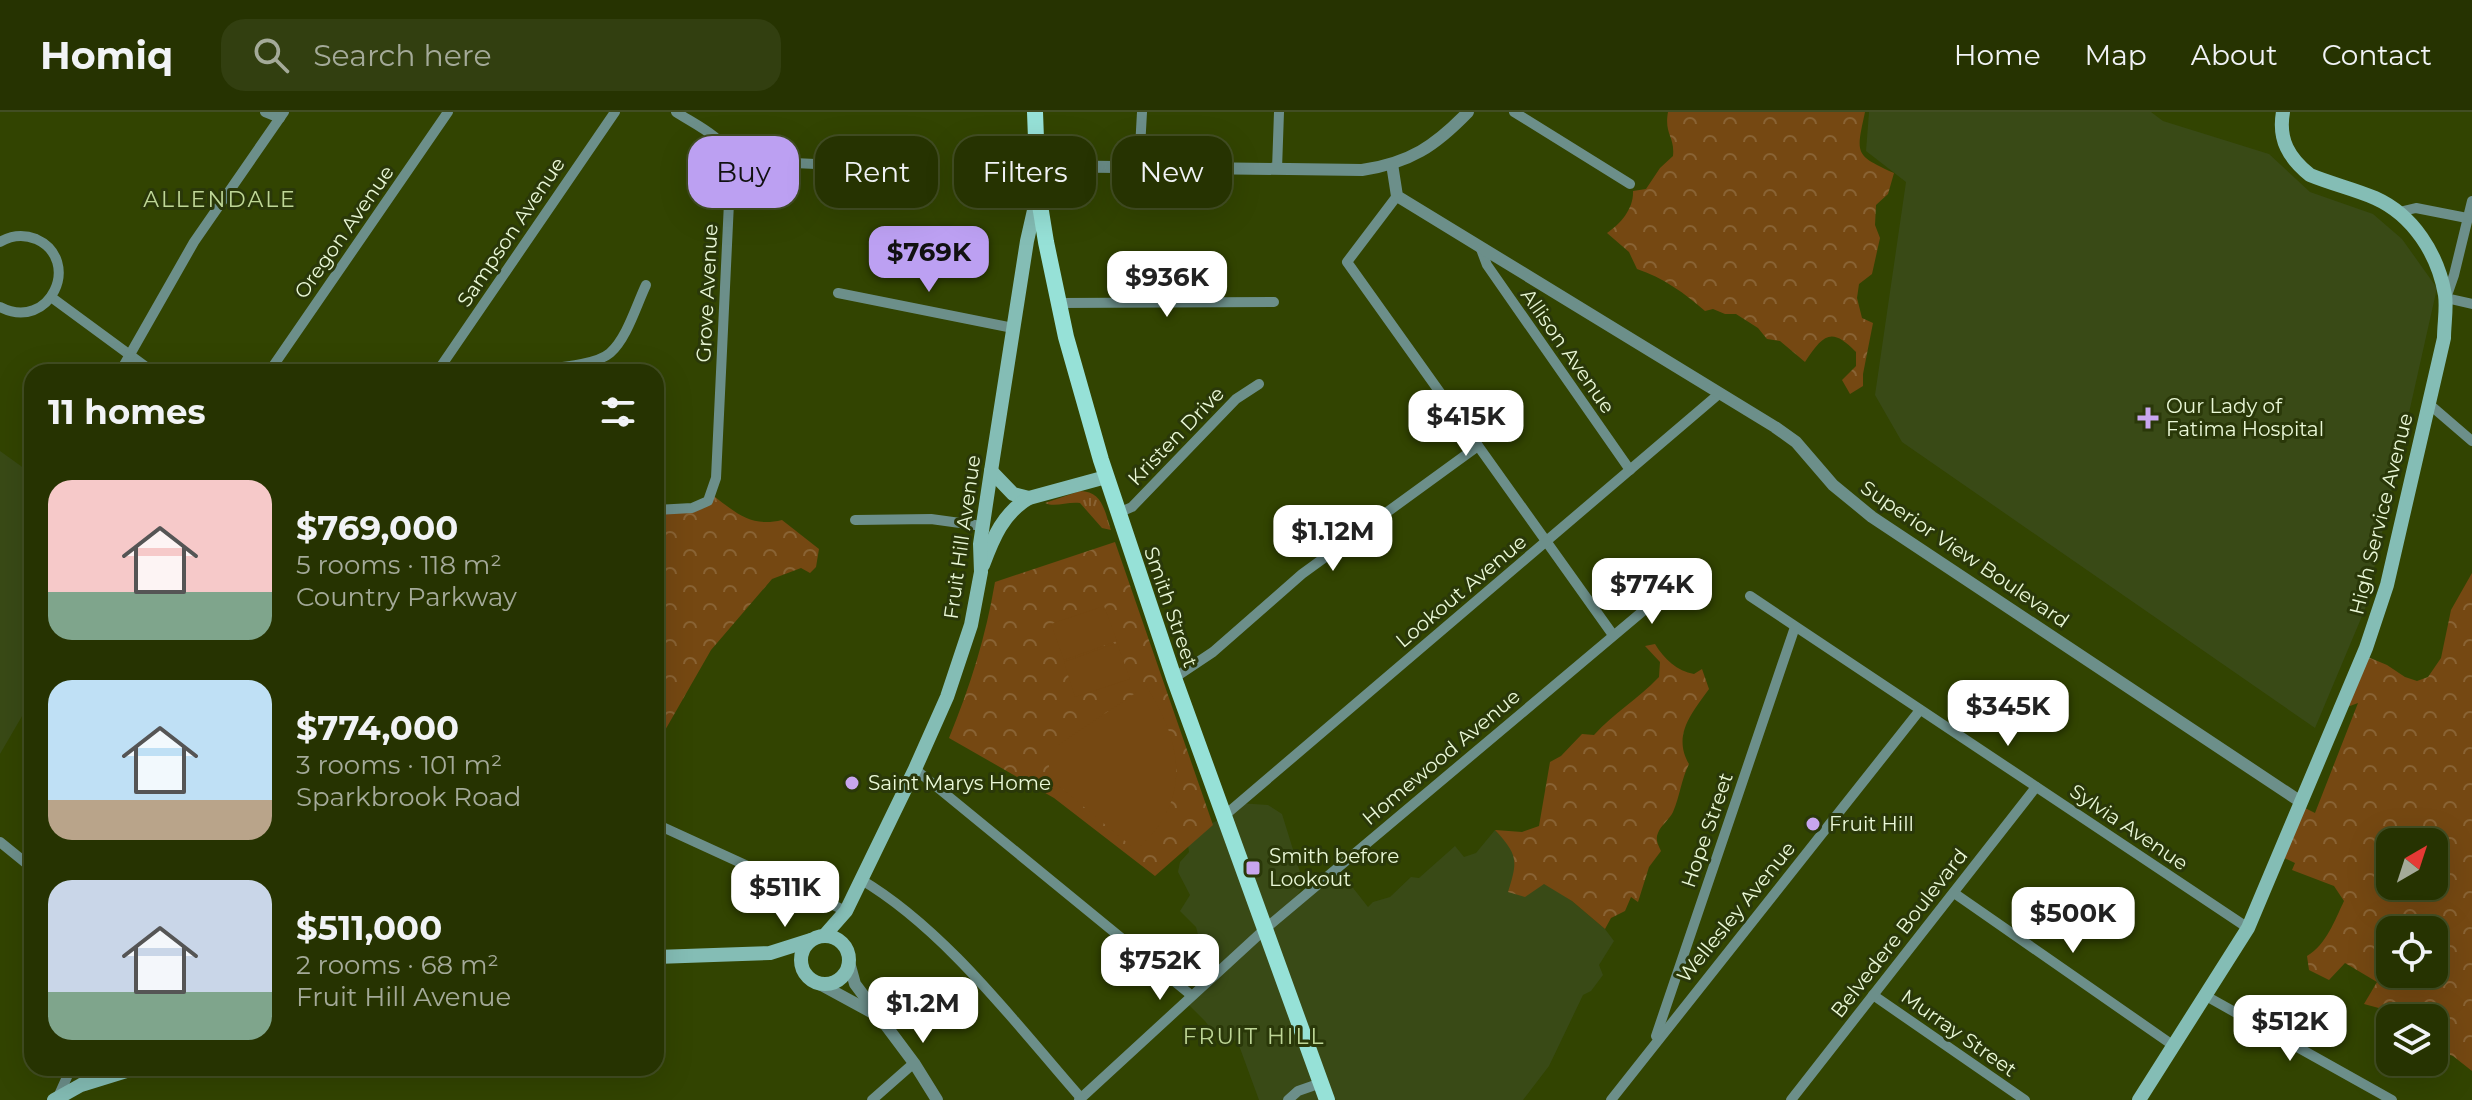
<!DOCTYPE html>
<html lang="en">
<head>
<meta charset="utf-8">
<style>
	body { margin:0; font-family:Montserrat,sans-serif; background:#323f10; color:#f1f3f6; height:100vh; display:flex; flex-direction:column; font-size:30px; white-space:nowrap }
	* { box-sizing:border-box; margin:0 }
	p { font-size:26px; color:#a4aa99 }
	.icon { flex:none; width:44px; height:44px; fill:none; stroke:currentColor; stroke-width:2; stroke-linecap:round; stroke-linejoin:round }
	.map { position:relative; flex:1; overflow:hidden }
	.details { position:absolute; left:24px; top:252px; width:640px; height:712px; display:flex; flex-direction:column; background:#263301; border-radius:24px; box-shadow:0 8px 32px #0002,0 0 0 2px #424e23 }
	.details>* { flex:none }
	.guide { position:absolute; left:688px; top:24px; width:760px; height:72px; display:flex; gap:16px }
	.needle { width:52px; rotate:39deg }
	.tools { position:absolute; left:2376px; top:716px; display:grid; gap:16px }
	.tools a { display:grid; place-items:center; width:72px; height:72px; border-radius:16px; background:#263301; box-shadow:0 8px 32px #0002,0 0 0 2px #424e23; font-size:40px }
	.price { position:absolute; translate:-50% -68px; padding:0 18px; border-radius:16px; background:#fff; color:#222; font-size:26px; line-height:52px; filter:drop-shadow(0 2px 4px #0008) }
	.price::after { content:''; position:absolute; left:50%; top:48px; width:24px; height:18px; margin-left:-12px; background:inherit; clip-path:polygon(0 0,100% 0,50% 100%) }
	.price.active { background:#bca0f2; color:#111 }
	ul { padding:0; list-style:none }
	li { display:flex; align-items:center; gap:24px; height:200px; padding:0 24px }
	li span { display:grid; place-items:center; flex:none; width:224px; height:160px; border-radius:24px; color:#555 }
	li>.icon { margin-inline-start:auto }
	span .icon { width:96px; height:96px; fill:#fffc; stroke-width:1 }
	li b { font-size:34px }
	h2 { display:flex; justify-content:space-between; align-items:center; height:96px; padding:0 24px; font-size:34px }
	.pill { padding:0 28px; border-radius:24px; background:#263301; box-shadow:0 8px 32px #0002,0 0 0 2px #424e23; font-size:28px; line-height:72px }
	.pill.active { background:#bca0f2; color:#111 }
	header { display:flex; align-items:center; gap:48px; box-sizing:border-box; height:112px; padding:0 40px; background:#263301; border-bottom:2px solid #424e23 }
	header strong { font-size:38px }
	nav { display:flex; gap:44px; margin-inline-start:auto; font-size:28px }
	.search { width:560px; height:72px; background:#323f10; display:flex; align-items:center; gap:20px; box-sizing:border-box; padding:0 28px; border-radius:24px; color:#a4aa99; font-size:30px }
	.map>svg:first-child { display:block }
	.built { fill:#394a16 }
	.grass { fill:url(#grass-tufts) }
	.forest { fill:url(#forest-crowns); fill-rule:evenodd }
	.pitch { fill:#754812 }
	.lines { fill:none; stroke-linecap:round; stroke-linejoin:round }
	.minor { stroke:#6c8f8a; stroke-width:10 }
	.tertiary { stroke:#6c8f8a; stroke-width:12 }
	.secondary { stroke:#84bdb5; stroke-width:14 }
	.primary { stroke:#96e1d7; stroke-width:16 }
	.poi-dot { fill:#c8a6ef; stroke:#2a3809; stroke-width:3 }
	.labels { text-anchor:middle; stroke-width:6; stroke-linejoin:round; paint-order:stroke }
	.street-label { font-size:20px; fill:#eaf8d7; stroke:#2a3809 }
	.poi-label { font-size:20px; fill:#eaf8d7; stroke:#2a3809; text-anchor:start }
	.neighbourhood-label { font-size:22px; letter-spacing:2px; fill:#bfd797; stroke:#2a3809 }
</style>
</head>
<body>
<header>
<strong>Homiq</strong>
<div class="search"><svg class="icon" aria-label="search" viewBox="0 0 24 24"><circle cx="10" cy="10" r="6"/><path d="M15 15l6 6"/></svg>Search here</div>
<nav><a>Home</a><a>Map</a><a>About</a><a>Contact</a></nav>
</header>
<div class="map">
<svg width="2472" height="988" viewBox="0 0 2472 988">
	<defs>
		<pattern id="grass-tufts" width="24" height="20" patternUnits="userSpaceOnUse" patternTransform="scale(2)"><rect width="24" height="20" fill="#754812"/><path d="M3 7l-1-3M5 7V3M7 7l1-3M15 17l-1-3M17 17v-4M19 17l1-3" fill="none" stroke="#896334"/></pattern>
		<pattern id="forest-crowns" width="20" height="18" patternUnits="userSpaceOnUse" patternTransform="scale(2)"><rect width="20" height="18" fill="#754812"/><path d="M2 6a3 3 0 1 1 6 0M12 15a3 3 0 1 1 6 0" fill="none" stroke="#896334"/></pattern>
	</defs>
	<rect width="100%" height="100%" fill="#324401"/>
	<g class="built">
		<polygon points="1869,0 2151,0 2163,9 2269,42 2310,80 2373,102 2402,127 2437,176 2365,497 2315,616 1902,330 1875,283 1906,70 1866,39"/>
		<polygon points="0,339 32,362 32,587 0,642"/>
		<polygon points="1239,691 1268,693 1282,702 1304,773 1291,793 1339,758 1368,795 1373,790 1390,785 1411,765 1419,766 1455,734 1464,745 1476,741 1495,718 1512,736 1517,751 1572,789 1605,817 1614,829 1599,853 1603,863 1591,879 1583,883 1549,954 1523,988 1259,988 1237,928 1222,932 1205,909 1186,890 1218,855 1201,834 1196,815 1180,799 1190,783 1178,760 1180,750 1189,740 1187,728 1192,720 1221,707"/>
	</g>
	<path class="grass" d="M1080,379C1103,379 1105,401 1111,418L1102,416L1080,391C1068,389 1055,396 1045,391Z"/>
	<g class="forest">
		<path d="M1668,0H1865C1856,42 1854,43 1894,61L1888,82L1876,93L1875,113L1880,126L1872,162L1859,172L1857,186L1862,206L1873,211L1863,262V274L1850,282L1842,268L1856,254V240C1831,214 1823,223 1805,250L1780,229L1767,227L1758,216L1736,202H1725L1713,197L1705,199C1686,182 1662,165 1637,157L1629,140L1607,121C1621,112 1634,96 1633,79L1646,77L1660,56L1673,44C1675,24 1664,23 1668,0Z"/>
		<path d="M711,382C735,400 751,416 782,408L819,437L816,455L810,461L801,456L772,467L711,538L656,634V400L695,397Z"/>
		<path d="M1115,430L1213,713L1155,764L1054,686L949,626C970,575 986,524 995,470Z"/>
		<path d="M2472,461V959L2453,944L2434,937V906H2411L2403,897L2395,894L2386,898L2364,892L2377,870L2345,851L2329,868L2309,858L2307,844C2326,833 2335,808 2344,789L2334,774L2292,758L2295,751L2280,744L2299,693L2315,701L2358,591L2339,598L2363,543L2387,553L2405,565L2417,569L2428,565L2441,546L2451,498ZM2390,730H2434V774H2390ZM2390,818H2434V862H2390Z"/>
		<path d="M1655,532C1664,547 1677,559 1694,562L1702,557L1709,577C1692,601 1672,623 1689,652C1681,668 1680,684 1673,700C1670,707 1661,713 1658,721C1655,727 1658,733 1661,739L1649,755L1638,790L1631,785L1625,799L1611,806L1605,817L1572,789L1544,772L1525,785L1508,780C1518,748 1518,743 1495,718L1522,720L1539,714L1550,650L1561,644L1582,622L1594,623C1614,601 1638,587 1659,565L1660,550L1645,534Z"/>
	</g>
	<g class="pitch">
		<polygon points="1104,494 1117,529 1064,548 1051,512"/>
		<polygon points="1117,531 1130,567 1075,585 1064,550"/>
		<path d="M1146,574C1183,631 1193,689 1136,738L1049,666V639Z"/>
	</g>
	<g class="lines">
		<g class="minor">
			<polyline points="265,0 280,6"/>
			<polyline points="1514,0 1630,72"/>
			<polyline points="731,48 901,56"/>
			<polyline points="1139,55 1142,0"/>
			<polyline points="1277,57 1279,0"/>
			<polyline points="1397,84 1347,150 1613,523"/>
			<polyline points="2472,89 2454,163 2446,186 2472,192"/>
			<polyline points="2399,100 2416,96 2467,106"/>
			<path d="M0,130C12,123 23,122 36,127C83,148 50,221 0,195"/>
			<polyline points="1481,137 1487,153 1630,358"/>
			<polyline points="838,181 1013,216"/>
			<polyline points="51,185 153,260"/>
			<polyline points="1059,191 1274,190"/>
			<polyline points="120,260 194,130 284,0"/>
			<polyline points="269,260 448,0"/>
			<polyline points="437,260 615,0"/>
			<path d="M523,260C545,256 594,255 610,241C627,226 636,194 646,173"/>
			<polyline points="2429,292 2472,329"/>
			<path d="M656,398L692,396L708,389L716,366L731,48C725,25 694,12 676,0"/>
			<polyline points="1118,401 1132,395 1236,287 1259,272"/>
			<polyline points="855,408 931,407 982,414"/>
			<polyline points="1750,484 2248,816"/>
			<polyline points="1174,566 1213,540 1302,462 1478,334"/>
			<polyline points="915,657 1191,883"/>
			<polyline points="1224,704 1720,281"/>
			<polyline points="656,712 846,799"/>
			<polyline points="0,730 32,756"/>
			<path d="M860,767C945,817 1016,912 1081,986"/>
			<polyline points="1954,781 2174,934"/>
			<polyline points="1873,883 2025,988"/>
			<polyline points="2206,884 2392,988"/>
			<polyline points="1656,924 1795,515"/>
			<polyline points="58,985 71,956"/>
			<polyline points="872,988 914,951"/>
			<polyline points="1079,988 1265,817 1668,478"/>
			<polyline points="1288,988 1298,979 1321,971"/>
			<polyline points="1611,988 1920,598"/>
			<polyline points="1791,988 2036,675"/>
		</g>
		<g class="tertiary">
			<polyline points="1392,52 1397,84 1775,315 1796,330 1833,373 1872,405 2301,690"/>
			<path d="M1037,54L1362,58C1410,51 1435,34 1468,0"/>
			<polyline points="849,850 855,872 914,951 937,988"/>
			<polyline points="816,870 873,901"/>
		</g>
		<g class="secondary">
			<polyline points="991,359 1013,382 1029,386"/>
			<path d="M983,453C993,426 1003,401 1029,386L1106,365"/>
			<polyline points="824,824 846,799 915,657 947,585 971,513 981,460 980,432 991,359 1027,129 1037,85"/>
			<circle cx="825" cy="848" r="24"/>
			<polyline points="656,845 770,841 811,828"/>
			<polyline points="54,988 81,973 136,956"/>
			<path d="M2139,988L2248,816L2366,536L2387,473L2444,226C2444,212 2447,196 2445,183C2438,142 2413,103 2375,86C2354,77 2332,72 2310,63C2289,46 2278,28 2283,0"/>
		</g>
		<polyline class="primary" points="1035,0 1038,81 1046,130 1066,225 1101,348 1174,566 1327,988"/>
	</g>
	<g class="poi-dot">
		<path d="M2144 294h8v8h8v8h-8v8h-8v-8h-8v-8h8z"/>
		<circle cx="852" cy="671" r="8"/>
		<circle cx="1813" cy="712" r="8"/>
		<rect x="1245" y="748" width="16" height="16" rx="4"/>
	</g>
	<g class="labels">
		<g class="street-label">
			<text transform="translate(344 120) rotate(-55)" y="7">Oregon Avenue</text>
			<text transform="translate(511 120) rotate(-56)" y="7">Sampson Avenue</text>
			<text transform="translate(707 181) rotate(-87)" y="7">Grove Avenue</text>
			<text transform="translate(1568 239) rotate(55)" y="7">Allison Avenue</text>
			<text transform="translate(1176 324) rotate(-46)" y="7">Kristen Drive</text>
			<text transform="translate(2381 402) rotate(-76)" y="7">High Service Avenue</text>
			<text transform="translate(962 425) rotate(-82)" y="7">Fruit Hill Avenue</text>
			<text transform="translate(1965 442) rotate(34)" y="7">Superior View Boulevard</text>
			<text transform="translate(1461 479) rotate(-40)" y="7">Lookout Avenue</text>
			<text transform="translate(1171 495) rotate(71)" y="7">Smith Street</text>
			<text transform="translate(1441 645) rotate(-40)" y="7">Homewood Avenue</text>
			<text transform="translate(2129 715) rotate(34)" y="7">Sylvia Avenue</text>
			<text transform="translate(1707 718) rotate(-71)" y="7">Hope Street</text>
			<text transform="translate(1736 800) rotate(-51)" y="7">Wellesley Avenue</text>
			<text transform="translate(1899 821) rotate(-52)" y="7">Belvedere Boulevard</text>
			<text transform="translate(1959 921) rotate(35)" y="7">Murray Street</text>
		</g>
		<g class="poi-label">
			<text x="2166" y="301">Our Lady of<tspan x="2166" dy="23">Fatima Hospital</tspan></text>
			<text x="868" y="678">Saint Marys Home</text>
			<text x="1829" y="719">Fruit Hill</text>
			<text x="1269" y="751">Smith before<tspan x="1269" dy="23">Lookout</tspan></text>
		</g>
		<g class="neighbourhood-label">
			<text x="220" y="95">ALLENDALE</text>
			<text x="1254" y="932">FRUIT HILL</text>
		</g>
	</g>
</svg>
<div class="tools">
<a><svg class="needle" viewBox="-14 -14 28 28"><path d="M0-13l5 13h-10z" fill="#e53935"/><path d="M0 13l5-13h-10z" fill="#a4aa99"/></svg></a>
<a><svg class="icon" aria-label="locate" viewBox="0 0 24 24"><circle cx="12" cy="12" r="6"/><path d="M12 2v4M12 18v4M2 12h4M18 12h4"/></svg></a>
<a><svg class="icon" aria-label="layers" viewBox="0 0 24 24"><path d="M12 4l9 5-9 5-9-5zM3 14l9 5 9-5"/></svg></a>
</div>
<b class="price active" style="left:929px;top:182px">$769K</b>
<b class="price" style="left:1167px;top:207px">$936K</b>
<b class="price" style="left:1466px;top:346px">$415K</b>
<b class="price" style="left:1333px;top:461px">$1.12M</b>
<b class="price" style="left:1652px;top:514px">$774K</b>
<b class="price" style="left:2008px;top:636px">$345K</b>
<b class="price" style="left:785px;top:817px">$511K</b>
<b class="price" style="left:2073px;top:843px">$500K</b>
<b class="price" style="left:1160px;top:890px">$752K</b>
<b class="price" style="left:923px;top:933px">$1.2M</b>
<b class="price" style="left:2290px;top:951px">$512K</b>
<div class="guide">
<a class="pill active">Buy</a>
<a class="pill">Rent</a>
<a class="pill">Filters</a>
<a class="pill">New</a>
</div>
<section class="details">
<h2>11 homes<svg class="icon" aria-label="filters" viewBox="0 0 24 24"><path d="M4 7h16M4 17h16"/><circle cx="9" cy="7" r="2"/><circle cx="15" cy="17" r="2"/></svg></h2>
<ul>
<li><span style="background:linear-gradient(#f6c9c9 70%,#7fa58c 0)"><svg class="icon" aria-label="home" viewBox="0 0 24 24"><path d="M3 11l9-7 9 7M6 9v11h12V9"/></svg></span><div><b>$769,000</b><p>5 rooms · 118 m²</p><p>Country Parkway</p></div></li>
<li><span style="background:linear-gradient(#bfe0f5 75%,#b9a48a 0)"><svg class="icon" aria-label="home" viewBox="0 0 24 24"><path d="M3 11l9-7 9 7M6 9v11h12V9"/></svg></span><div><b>$774,000</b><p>3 rooms · 101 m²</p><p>Sparkbrook Road</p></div></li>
<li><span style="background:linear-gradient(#c9d6e8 70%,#7fa58c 0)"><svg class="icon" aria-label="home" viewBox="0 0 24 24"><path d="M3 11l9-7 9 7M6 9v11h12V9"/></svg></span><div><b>$511,000</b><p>2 rooms · 68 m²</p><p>Fruit Hill Avenue</p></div></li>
</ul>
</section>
</div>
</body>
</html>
